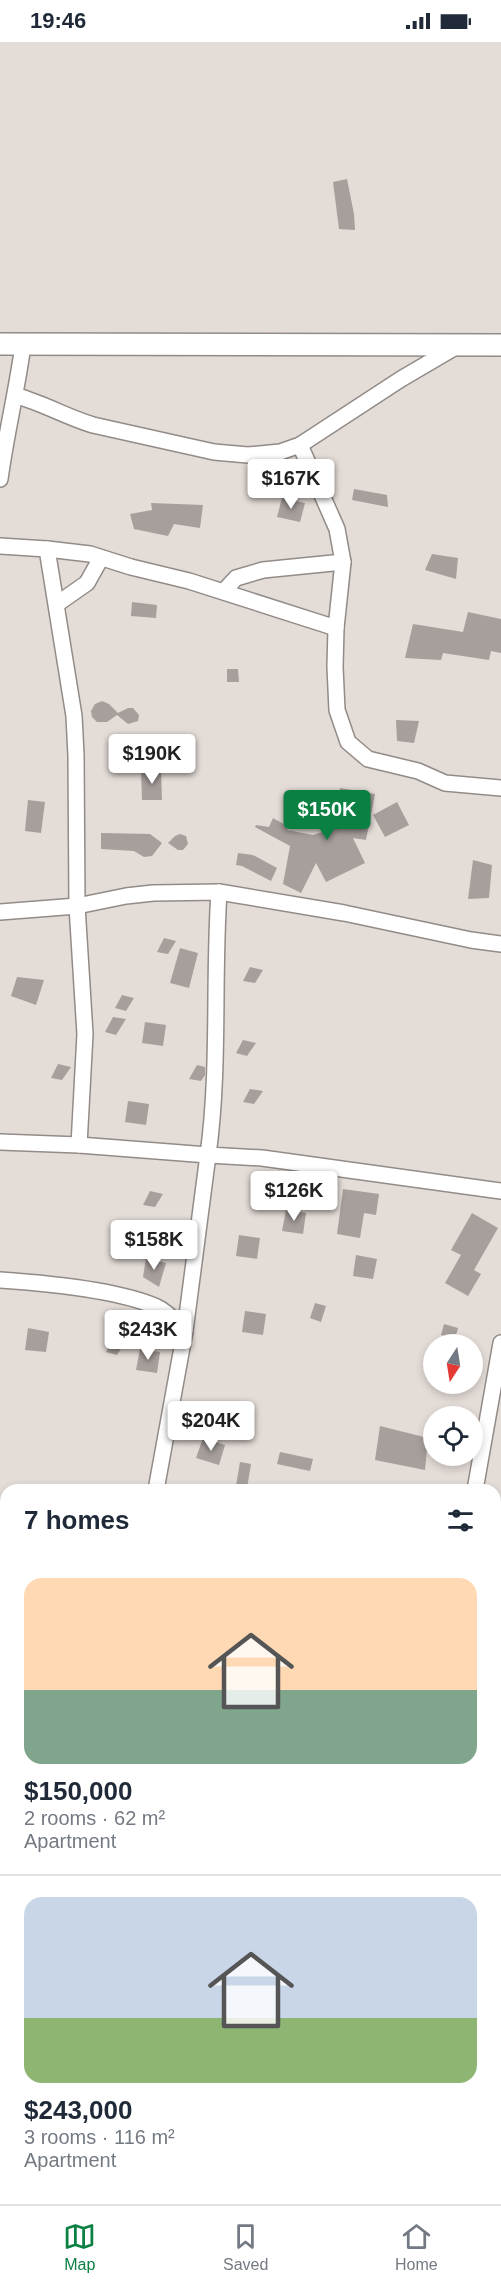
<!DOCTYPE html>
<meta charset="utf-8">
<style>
body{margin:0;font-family:Arial,sans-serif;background:#f6f6f7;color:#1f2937;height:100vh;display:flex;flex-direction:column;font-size:22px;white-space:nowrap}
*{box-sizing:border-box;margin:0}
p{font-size:20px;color:#747a83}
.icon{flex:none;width:33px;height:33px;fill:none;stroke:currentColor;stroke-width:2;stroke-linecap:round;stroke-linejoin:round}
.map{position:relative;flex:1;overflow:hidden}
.sheet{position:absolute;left:0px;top:1442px;width:501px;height:722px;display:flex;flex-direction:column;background:#fff;border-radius:18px 18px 0 0;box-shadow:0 3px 9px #0003}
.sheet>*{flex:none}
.needle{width:39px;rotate:192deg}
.tools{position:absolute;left:423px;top:1292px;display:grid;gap:12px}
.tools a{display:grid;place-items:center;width:60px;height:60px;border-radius:50%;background:#fff;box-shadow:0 3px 9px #0003;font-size:30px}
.price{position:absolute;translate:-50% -51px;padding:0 14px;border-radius:6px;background:#fff;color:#222;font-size:20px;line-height:39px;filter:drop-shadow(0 2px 3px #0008)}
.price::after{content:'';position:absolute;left:50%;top:36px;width:18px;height:14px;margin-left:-9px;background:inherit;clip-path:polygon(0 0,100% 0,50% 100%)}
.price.active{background:#0b8043;color:#fff}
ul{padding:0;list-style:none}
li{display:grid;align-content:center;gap:12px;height:318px;padding:0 24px}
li+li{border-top:2px solid #e0e1e3}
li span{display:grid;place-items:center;height:186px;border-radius:18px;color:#555}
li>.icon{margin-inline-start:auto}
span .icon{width:108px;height:108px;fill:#fffc;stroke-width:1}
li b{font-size:26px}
h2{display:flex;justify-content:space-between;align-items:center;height:72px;padding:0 24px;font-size:26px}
.status{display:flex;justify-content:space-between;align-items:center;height:42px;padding:0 30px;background:#fff;direction:ltr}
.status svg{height:16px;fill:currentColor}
.tabs{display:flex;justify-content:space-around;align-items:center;height:84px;border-top:2px solid #e0e1e3;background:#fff;font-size:16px;color:#747a83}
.tabs a{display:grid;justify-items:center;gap:3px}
.tabs .active{color:#0b8043}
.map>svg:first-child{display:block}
.building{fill:#a79f9c}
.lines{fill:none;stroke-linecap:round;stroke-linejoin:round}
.street-casing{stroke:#928b87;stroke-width:18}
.secondary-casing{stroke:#928b87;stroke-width:24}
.path{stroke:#a09a96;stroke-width:3;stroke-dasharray:4.5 4.5;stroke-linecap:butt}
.street{stroke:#fff;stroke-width:15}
.secondary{stroke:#fff;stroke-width:21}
</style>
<div class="status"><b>19:46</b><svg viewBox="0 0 49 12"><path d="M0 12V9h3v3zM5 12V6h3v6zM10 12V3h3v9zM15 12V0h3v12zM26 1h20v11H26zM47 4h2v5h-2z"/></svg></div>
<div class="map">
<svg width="501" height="2162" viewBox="0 0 501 2162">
<rect width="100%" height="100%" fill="#e4dcd7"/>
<g class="building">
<path d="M347 137 354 172 355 188 339 187 333 140Z"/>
<path d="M354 447 387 453 388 465 352 458Z"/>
<path d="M282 456 305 461 300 480 277 475Z"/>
<path d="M151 461 203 463 200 486 174 482 168 494 134 487 130 472 152 468Z"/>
<path d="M432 512 458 516 456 537 425 528Z"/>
<path d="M132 560 157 563 156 576 131 574Z"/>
<path d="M468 570 501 577V611L491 609 489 618 443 611 441 618 405 616 413 582 463 590Z"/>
<path d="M227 627H238L239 640H227Z"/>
<path d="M102 659 109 662 118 671 128 666H133L139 673 138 679 128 682 117 673 107 680H97L92 675 91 669 95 662Z"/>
<path d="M396 678 419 679 414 701 397 699Z"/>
<path d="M161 727 162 758H142L141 728Z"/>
<path d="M340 746 375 752 366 798 353 796 365 821 326 840 316 821 301 851 283 842 290 804 255 785 256 783 269 785 273 776 289 785 287 788 313 793 332 787Z"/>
<path d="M28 758 45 760 41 791 25 789Z"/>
<path d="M397 760 409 783 385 795 373 773Z"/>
<path d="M101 791 150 792 162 801 152 814 144 815 134 809 101 807Z"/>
<path d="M180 792 186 794 188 802 183 808H178L168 801 175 794Z"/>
<path d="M238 811 253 813 277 826 271 839 242 824 236 823Z"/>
<path d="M473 818 492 823 489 856 468 857Z"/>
<path d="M164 896 176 899 168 912 157 910Z"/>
<path d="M180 906 198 911 189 946 170 941Z"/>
<path d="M250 925 263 928 255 941 243 939Z"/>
<path d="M17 935 44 938 36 963 11 954Z"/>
<path d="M122 953 134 956 126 969 115 966Z"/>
<path d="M113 975 126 977 116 993 105 990Z"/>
<path d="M145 980 166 983 163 1004 142 1001Z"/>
<path d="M243 998 256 1001 247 1014 236 1011Z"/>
<path d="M58 1022 71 1025 62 1038 51 1036Z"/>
<path d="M197 1023 205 1025V1033L201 1039 189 1037Z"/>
<path d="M250 1047 263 1049 254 1062 243 1060Z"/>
<path d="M128 1059 149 1062 146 1083 125 1080Z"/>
<path d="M256 1134 276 1137 273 1158 252 1155Z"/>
<path d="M343 1147 379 1152 376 1173 364 1171 360 1196 337 1192Z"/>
<path d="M150 1149 163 1152 155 1165 143 1163Z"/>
<path d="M286 1168 306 1171 303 1192 282 1189Z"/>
<path d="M472 1171 498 1186 474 1228 481 1232 468 1254 445 1241 461 1213 451 1208Z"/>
<path d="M239 1193 260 1196 257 1217 236 1214Z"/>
<path d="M356 1213 377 1217 373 1237 353 1234Z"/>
<path d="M146 1216 166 1221 159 1245 143 1235Z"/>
<path d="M315 1261 326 1264 321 1280 310 1276Z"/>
<path d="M245 1269 266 1272 263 1293 242 1290Z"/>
<path d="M444 1282 458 1286 455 1297 441 1293Z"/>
<path d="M28 1286 49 1290 46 1310 25 1308Z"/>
<path d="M113 1297 126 1299 117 1313 106 1310Z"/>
<path d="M140 1307 160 1310 157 1331 136 1328Z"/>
<path d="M380 1384 428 1396 425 1428 375 1418Z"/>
<path d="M203 1396 225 1403 219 1423 196 1416Z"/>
<path d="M280 1410 313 1417 310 1429 277 1422Z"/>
<path d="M240 1420 251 1422 247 1446 236 1444Z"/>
</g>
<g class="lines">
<defs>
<g id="street">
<path d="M17 354C43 361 66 375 93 383L214 410 248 413 280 410 300 403 401 337 459 303"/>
<path d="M300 403 337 487 343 520 336 586 335 625 337 668 348 700 368 717 418 729 445 741 501 746"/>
<path d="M0 437C6 392 17 348 23 303"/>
<path d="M0 504 47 507 74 674 76 713 77 864 85 992 79 1103"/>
<path d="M47 507 90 512 131 525 189 539 336 586"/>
<path d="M224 549 236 536 263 528 343 520"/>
<path d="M57 562 87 541 101 516"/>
<path d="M219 850C213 938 220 1026 208 1113L262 1116 501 1149"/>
<path d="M0 870 77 864 126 854 153 851 219 850 344 871 471 898 501 902"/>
<path d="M0 1100 79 1103 208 1113 185 1289 156 1448"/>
<path d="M0 1238C44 1241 116 1247 157 1265 168 1270 177 1281 185 1289"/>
<path d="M475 1448 501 1301"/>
<path d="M495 1513 501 1518"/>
<path d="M0 1744 6 1745"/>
<path d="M495 1875 501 1877"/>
<path d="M0 1936 6 1938"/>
<path d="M495 2072 501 2049"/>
<path d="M495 2090 501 2092"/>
<path d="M48 2162 49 2157"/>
<path d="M203 2162 204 2157"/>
<path d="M362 2162 363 2157"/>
<path d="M470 2162 471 2157"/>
</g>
<path id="secondary" d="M0 302 501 303"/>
</defs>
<use href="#street" class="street-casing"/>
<use href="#secondary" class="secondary-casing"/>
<path class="path" d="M0 1493 6 1494"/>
<use href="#street" class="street"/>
<use href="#secondary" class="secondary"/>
</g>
</svg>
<div class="tools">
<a><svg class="needle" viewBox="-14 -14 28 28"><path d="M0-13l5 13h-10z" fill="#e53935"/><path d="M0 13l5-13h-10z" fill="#747a83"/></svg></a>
<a><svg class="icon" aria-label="locate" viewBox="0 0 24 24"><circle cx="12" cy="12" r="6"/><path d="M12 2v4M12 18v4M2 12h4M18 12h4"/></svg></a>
</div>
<b class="price" style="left:291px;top:468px">$167K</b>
<b class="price" style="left:152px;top:743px">$190K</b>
<b class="price active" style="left:327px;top:799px">$150K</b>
<b class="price" style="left:294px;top:1180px">$126K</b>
<b class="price" style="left:154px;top:1229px">$158K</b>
<b class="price" style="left:148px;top:1319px">$243K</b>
<b class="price" style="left:211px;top:1410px">$204K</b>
<section class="sheet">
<h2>7 homes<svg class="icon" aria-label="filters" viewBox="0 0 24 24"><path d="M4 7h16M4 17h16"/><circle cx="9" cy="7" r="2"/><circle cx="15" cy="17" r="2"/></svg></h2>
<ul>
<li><span style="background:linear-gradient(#ffd9b3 60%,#7fa58c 0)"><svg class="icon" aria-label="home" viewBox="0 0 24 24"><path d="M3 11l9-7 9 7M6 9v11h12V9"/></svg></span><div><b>$150,000</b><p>2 rooms · 62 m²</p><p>Apartment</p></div></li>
<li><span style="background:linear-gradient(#c9d6e8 65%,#8fb573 0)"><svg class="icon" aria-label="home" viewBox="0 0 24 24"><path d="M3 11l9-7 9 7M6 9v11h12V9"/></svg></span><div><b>$243,000</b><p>3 rooms · 116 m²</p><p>Apartment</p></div></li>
</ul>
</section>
</div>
<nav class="tabs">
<a class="active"><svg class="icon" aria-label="map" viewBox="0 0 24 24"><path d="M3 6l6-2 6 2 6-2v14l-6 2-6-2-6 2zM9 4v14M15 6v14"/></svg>Map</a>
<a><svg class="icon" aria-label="saved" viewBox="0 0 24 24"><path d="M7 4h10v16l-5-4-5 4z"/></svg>Saved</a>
<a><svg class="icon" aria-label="home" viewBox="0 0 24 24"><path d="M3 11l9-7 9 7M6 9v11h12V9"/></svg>Home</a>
</nav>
